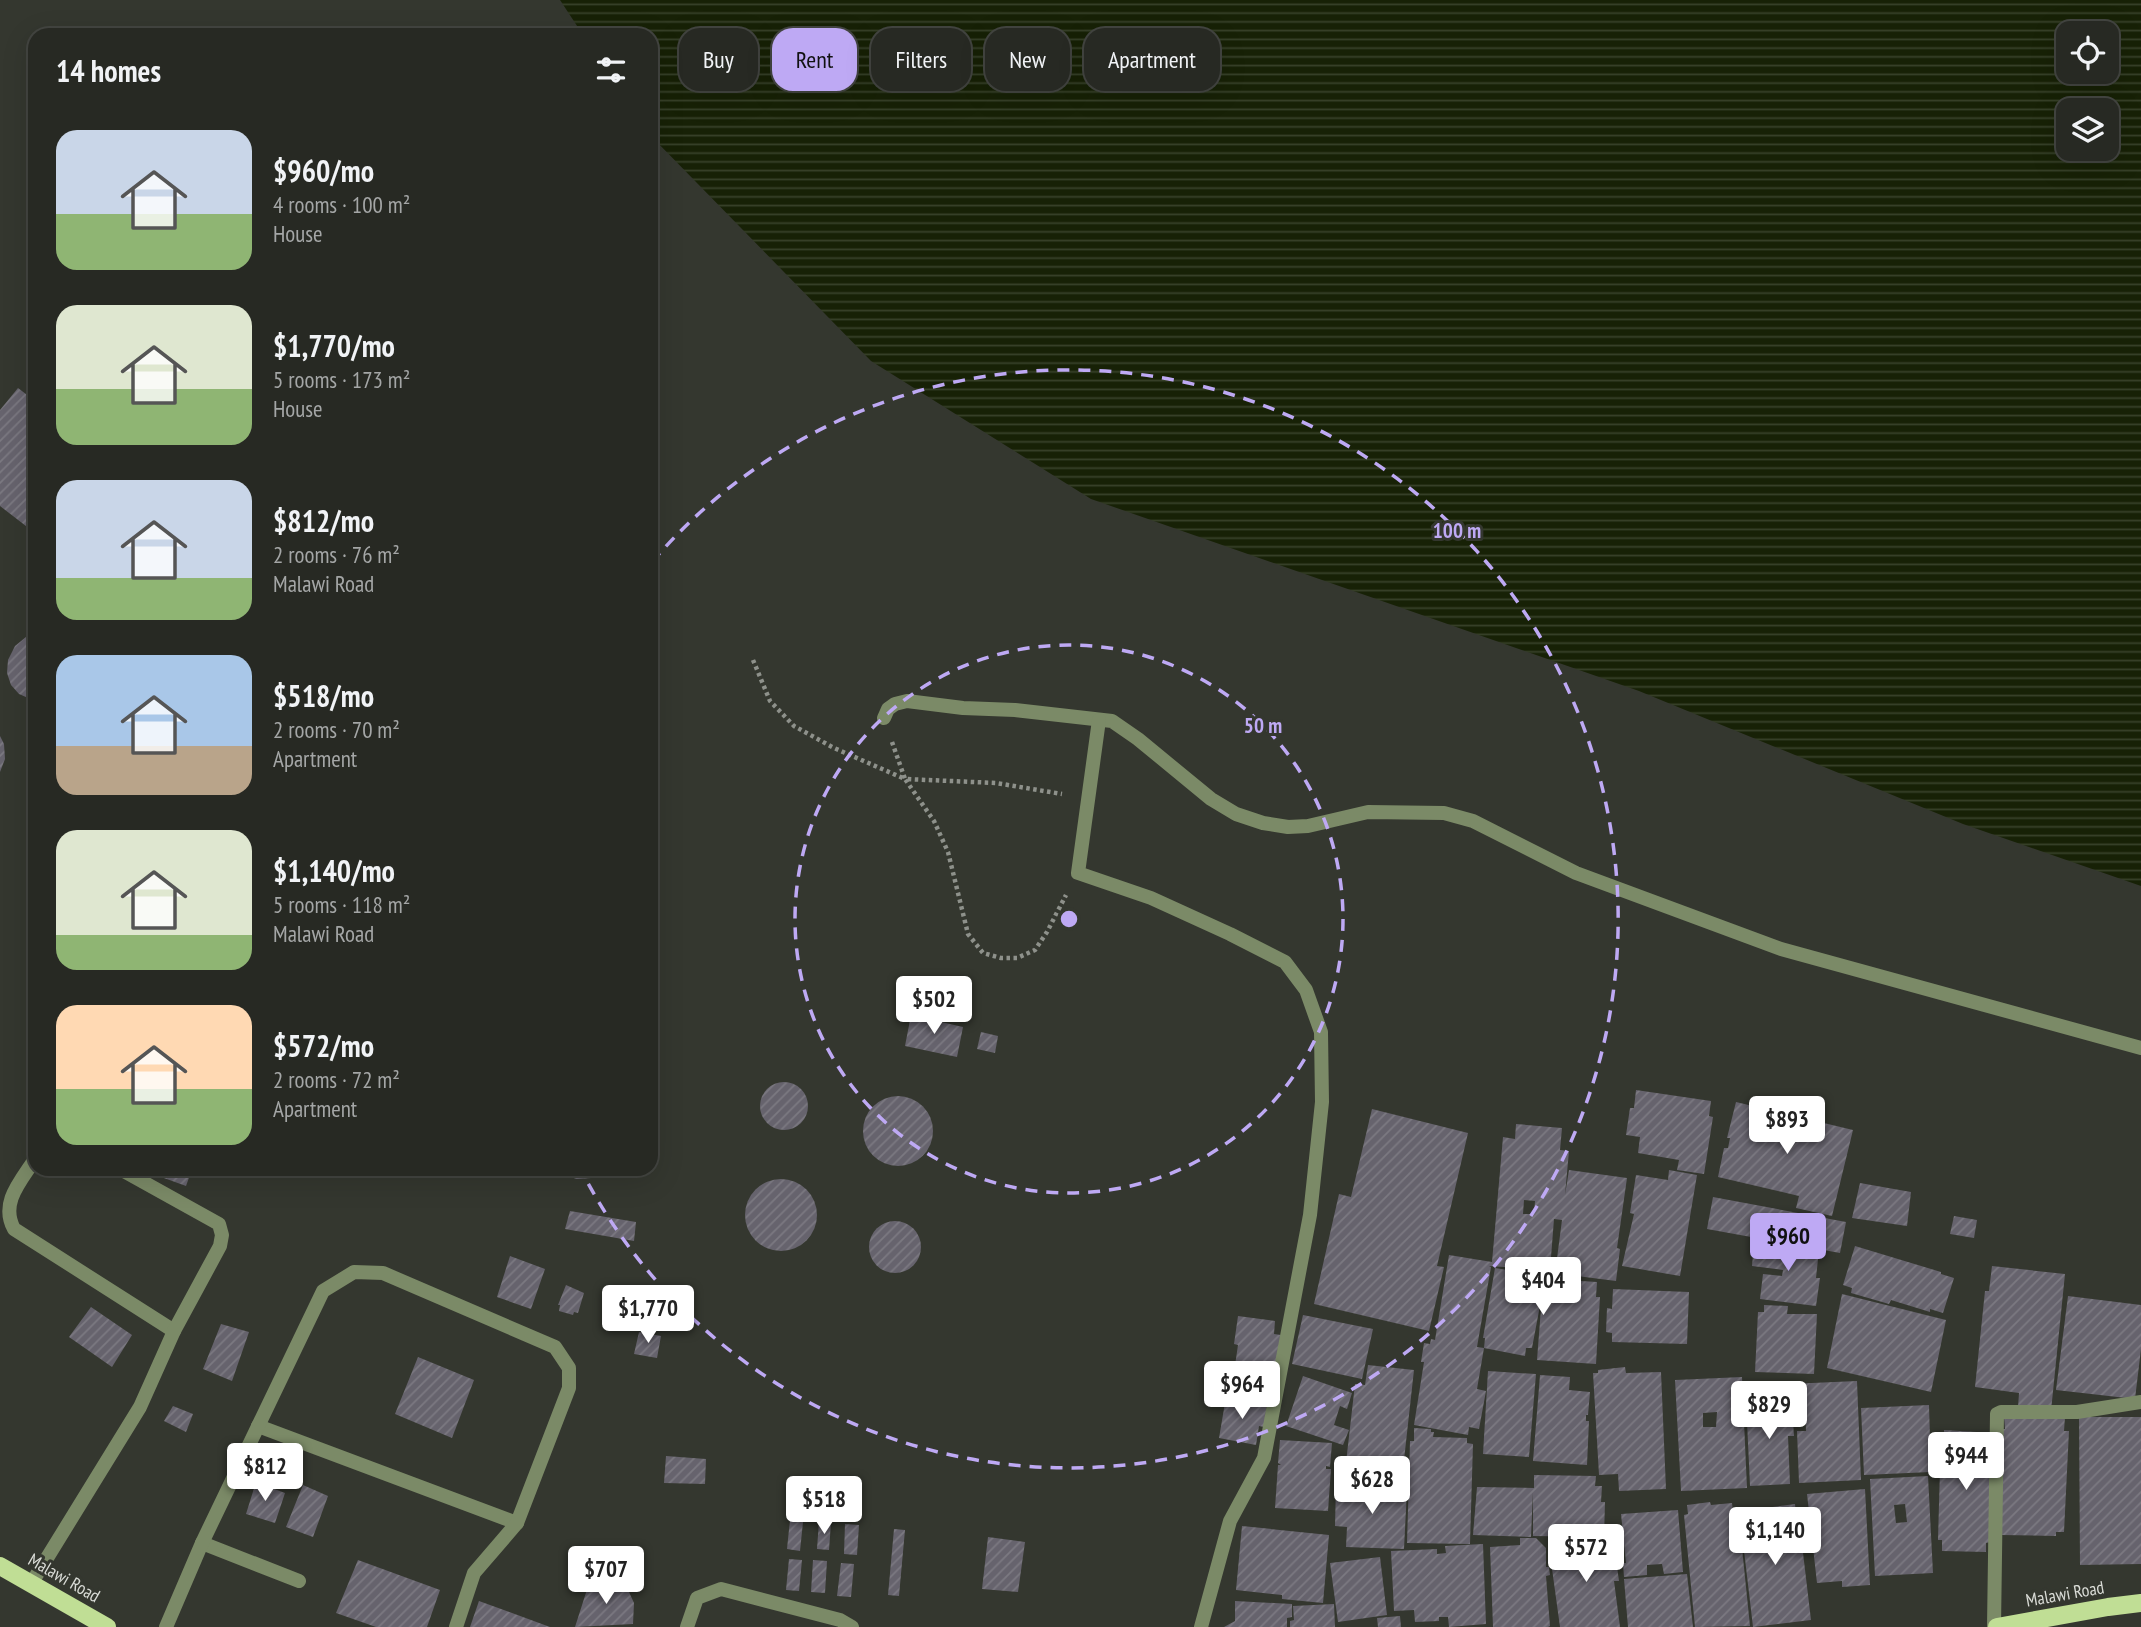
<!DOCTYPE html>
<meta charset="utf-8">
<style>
body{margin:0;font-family:"PT Sans Narrow",sans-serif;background:#333530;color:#f1f3f6;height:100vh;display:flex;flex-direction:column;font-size:26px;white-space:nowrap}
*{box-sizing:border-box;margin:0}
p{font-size:23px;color:#a4a6a6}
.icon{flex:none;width:38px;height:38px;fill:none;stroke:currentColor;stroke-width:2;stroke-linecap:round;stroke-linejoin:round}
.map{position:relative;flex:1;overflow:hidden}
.details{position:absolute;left:28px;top:28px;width:630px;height:1148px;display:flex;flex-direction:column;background:#272923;border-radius:21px;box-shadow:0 7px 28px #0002,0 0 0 2px #434541}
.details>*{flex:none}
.banner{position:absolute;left:679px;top:28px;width:665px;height:63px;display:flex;gap:14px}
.buttons{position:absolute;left:2056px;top:21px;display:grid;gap:14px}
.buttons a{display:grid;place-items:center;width:63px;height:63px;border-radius:14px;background:#272923;box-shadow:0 7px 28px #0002,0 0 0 2px #434541;font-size:35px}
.price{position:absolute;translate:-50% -60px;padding:0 16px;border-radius:7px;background:#fff;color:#222;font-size:23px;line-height:46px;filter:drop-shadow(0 2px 4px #0008)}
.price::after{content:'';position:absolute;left:50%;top:42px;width:21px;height:16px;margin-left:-10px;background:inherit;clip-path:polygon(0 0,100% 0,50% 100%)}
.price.active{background:#bea9f4;color:#111}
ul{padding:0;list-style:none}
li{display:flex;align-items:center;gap:21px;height:175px;padding:0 28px}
li span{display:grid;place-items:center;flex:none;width:196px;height:140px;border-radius:21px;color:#555}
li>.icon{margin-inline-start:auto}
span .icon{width:84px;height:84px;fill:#fffc;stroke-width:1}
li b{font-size:30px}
h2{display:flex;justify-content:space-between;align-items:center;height:84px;padding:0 28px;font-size:30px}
.pill{padding:0 24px;border-radius:21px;background:#272923;box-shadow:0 7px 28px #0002,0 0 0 2px #434541;font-size:24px;line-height:63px}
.pill.active{background:#bea9f4;color:#111}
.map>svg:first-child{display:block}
.water{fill:url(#water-rules);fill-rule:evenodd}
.building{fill:url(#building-hatch);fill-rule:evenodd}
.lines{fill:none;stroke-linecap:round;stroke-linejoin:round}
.path{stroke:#8e918b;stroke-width:4.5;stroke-dasharray:3.5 3.5;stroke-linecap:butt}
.service{stroke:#7b8a67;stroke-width:14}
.minor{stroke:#7b8a67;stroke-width:14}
.primary{stroke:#c0de95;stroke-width:18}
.ring{fill:none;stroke:#bea9f4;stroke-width:3.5;stroke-dasharray:12 9}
.labels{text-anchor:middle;stroke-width:6;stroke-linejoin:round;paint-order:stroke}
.street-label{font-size:18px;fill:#d9dbd6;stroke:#34372f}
.centre{fill:#bea9f4;stroke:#34372f;stroke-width:3.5}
.ring-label{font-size:21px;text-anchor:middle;font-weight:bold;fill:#bea9f4;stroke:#34372f;stroke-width:6;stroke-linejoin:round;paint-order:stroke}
</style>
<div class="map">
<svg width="2141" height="1627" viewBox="0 0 2141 1627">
<defs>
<pattern id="water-rules" width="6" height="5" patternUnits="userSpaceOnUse" patternTransform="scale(1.75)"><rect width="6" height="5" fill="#172106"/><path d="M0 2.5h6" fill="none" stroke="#38412a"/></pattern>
<pattern id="building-hatch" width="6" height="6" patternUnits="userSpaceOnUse" patternTransform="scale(1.75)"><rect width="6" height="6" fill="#66636d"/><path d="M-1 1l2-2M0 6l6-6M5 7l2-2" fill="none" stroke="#7b7981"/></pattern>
</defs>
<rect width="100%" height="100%" fill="#34372f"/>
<path class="water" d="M560 0H2141V886L1963 824 1639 691 1091 499 871 361 651 136V35H583ZM2068 33H2107V72H2068ZM2068 110H2107V149H2068Z"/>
<g class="building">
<path d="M18 388 35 401V533L0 506V410Z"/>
<path d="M35 634V701L19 694 11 685 7 673 8 660 15 646 26 637Z"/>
<path d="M0 736 4 744 5 759 0 772Z"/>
<path d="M911 1015 963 1027 957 1057 905 1046Z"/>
<path d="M981 1032 998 1036 995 1053 977 1049Z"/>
<circle cx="784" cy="1106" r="24"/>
<path d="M1636 1090 1711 1101 1709 1116 1713 1117 1704 1174 1677 1170 1679 1160 1638 1153 1640 1137 1626 1135 1630 1108H1634Z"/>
<circle cx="898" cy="1131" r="35"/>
<path d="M1736 1102 1853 1130 1832 1216 1796 1208 1799 1196 1718 1177 1724 1148H1728L1730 1138H1727Z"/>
<path d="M1372 1109 1468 1133 1437 1266 1444 1267 1429 1331 1314 1304 1339 1194 1351 1197Z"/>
<path d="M1516 1124 1562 1128 1560 1150 1569 1151 1565 1195 1569 1170 1627 1178 1617 1248 1620 1249 1616 1281 1577 1276 1578 1269 1556 1266 1562 1220 1554 1219 1550 1270 1489 1266 1491 1267 1477 1347 1484 1348 1477 1389 1486 1391 1479 1429 1469 1427 1468 1435 1414 1425 1424 1362H1421L1424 1343 1430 1344 1431 1339 1435 1340 1449 1255 1492 1262 1503 1137 1515 1139ZM1524 1200 1535 1201 1534 1214H1523Z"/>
<path d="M139 1169H192L186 1186Z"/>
<path d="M556 1169H609L591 1178 577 1179 564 1175Z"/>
<path d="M1669 1170 1697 1175 1680 1276 1622 1266 1634 1214 1630 1213 1636 1175 1668 1180Z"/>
<circle cx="781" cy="1215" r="36"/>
<path d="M1860 1183 1911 1192 1907 1226 1852 1218Z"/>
<path d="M1713 1197 1846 1222 1840 1253 1707 1229Z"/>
<path d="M570 1211 636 1222 634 1241 565 1229Z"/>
<path d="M1954 1216 1977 1220 1974 1238 1950 1234Z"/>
<circle cx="895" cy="1247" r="26"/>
<path d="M1754 1242 1819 1250 1816 1278H1820L1816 1306 1760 1299 1763 1274 1782 1276 1783 1270 1752 1266Z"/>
<path d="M1855 1246 1941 1272V1274L1954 1278 1943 1313 1930 1309V1312L1891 1300 1889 1304 1851 1293 1852 1288 1843 1285Z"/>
<path d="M510 1256 545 1269 531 1309 497 1297Z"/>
<path d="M1992 1266 2065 1274 2051 1411 2018 1407 2019 1393 1975 1387 1985 1291H1989Z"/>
<path d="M1495 1268 1544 1276 1542 1292 1549 1293 1550 1279 1597 1282 1596 1297H1600L1596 1364 1537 1360 1542 1295 1532 1348H1526L1525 1356 1484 1348 1485 1338H1483Z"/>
<path d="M566 1285 584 1293 578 1313 574 1312 573 1315 559 1311 560 1305H558Z"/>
<path d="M1613 1289 1689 1292 1687 1344 1612 1342V1333L1606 1332 1607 1308 1612 1309Z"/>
<path d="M1842 1294 1946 1320 1931 1392 1827 1368Z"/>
<path d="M2068 1296 2141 1305V1349L2135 1399 2056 1390Z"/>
<path d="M1764 1305 1788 1306 1787 1314H1817L1814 1374 1755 1372 1758 1312H1764Z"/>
<path d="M91 1307 132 1335 112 1367 69 1337Z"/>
<path d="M1303 1315 1373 1329 1362 1379 1292 1364Z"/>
<path d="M1238 1316 1275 1321 1274 1334 1281 1335 1273 1395 1228 1388 1229 1379H1233L1238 1345 1234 1344Z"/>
<path d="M221 1324 249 1332 232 1381 203 1369Z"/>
<path d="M639 1332 661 1336 657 1358 634 1354Z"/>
<path d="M418 1357 474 1380 452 1438 395 1414Z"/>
<path d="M1368 1365 1414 1370 1401 1487 1344 1480 1355 1384 1365 1385Z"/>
<path d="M1625 1367 1626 1373 1661 1372 1666 1489 1619 1491 1618 1474 1599 1475 1593 1373H1598V1370Z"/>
<path d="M1488 1371 1536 1374 1529 1457 1483 1454Z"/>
<path d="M1540 1375 1570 1377 1569 1390 1590 1392 1588 1415H1586V1421H1589L1587 1465 1533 1461Z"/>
<path d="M1303 1376 1352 1393 1347 1409 1340 1406 1334 1425 1349 1430 1343 1445 1286 1426Z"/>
<path d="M1742 1377 1747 1488 1681 1491 1675 1380ZM1717 1412 1716 1427H1703V1413Z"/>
<path d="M1857 1381 1861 1480 1799 1483 1797 1431H1806L1805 1405 1790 1406 1789 1384Z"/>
<path d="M1226 1397 1267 1404 1264 1427 1259 1426 1256 1445 1219 1438Z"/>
<path d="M1787 1398V1407H1792L1794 1436H1788L1790 1484 1750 1486 1746 1400Z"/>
<path d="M1929 1405 1931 1472 1864 1475 1861 1408Z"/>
<path d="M173 1406 193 1414 186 1432 164 1421Z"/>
<path d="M2004 1415 2065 1417 2064 1431H2069L2064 1532H2056V1536L2001 1535 2000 1429H2005Z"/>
<path d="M2079 1417H2141V1564L2080 1565Z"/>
<path d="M1414 1428 1431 1429V1432H1434L1433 1437 1467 1438V1443L1473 1444 1470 1544 1407 1543 1410 1441H1414Z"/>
<path d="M1944 1430 1993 1433 1989 1470H1992L1991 1542 1986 1543V1552L1942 1551V1540H1938L1940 1468H1945Z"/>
<path d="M1280 1440 1332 1443 1330 1467 1326 1466V1469H1331L1328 1511 1275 1508 1278 1465H1281L1278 1463Z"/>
<path d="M666 1456 706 1459 705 1484 664 1483Z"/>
<path d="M1534 1475 1596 1476 1595 1486H1602L1601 1502H1605L1604 1537 1533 1536V1492L1531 1537 1473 1535 1477 1487 1534 1488Z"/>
<path d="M1928 1476 1933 1573 1875 1576 1870 1479ZM1905 1504 1907 1522 1896 1523 1894 1505Z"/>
<path d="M256 1482 285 1493 275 1523 246 1514Z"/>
<path d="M1336 1484 1385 1486V1489L1407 1490 1404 1549 1346 1547 1347 1527 1335 1526Z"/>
<path d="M303 1485 328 1496 313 1537 286 1527Z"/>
<path d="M1865 1489 1870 1585 1842 1587V1581L1817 1583 1807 1494Z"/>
<path d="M1710 1502 1711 1505 1732 1503 1733 1511H1738L1740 1539H1737L1739 1548H1742L1750 1626 1695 1627 1684 1515 1688 1514 1687 1505Z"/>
<path d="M1795 1504 1798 1536H1801L1811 1620 1753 1627 1743 1542 1746 1541 1742 1511ZM1778 1531 1779 1538 1757 1540 1756 1532Z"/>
<path d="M1678 1510 1683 1572 1664 1574 1662 1564 1647 1565V1575L1624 1577 1623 1563H1626L1621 1514Z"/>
<path d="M790 1520 803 1522 800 1551 787 1549Z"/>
<path d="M819 1521 831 1523 829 1550 817 1549Z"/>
<path d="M845 1524 859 1525 857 1555 844 1554Z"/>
<path d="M1242 1526 1329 1535 1323 1603 1282 1599V1595L1236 1590Z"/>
<path d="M894 1529 905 1530 899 1596 888 1595Z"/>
<path d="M988 1537 1025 1542 1018 1592 982 1589Z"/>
<path d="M1520 1538H1536L1546 1548V1567H1549L1550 1575 1546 1576 1550 1626 1548 1627H1493L1490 1547 1520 1545Z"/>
<path d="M1613 1538 1619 1581H1614L1620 1627H1560L1549 1547Z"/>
<path d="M1483 1544 1486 1624 1449 1627 1448 1617H1439V1621L1415 1622 1414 1610 1394 1611 1391 1551 1437 1549V1554L1446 1553 1445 1546Z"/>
<path d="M1380 1557 1387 1615 1338 1622 1330 1563Z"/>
<path d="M789 1559 802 1560 799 1591 786 1590Z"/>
<path d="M358 1560 440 1590 427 1627H376L336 1613Z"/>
<path d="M813 1560 827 1561 825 1593 811 1592Z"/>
<path d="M841 1563 854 1564 851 1597 837 1596Z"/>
<path d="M1687 1574 1693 1627H1628L1624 1579Z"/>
<path d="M591 1577 621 1587 620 1591 629 1592 634 1603 633 1624 575 1627Z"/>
<path d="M479 1601 550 1627H470Z"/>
<path d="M1235 1601 1292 1604V1617L1287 1618V1627H1224L1235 1621Z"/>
<path d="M1334 1604 1335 1627H1290V1621L1294 1620 1293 1606Z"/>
<path d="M1400 1616 1401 1627H1378L1377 1618Z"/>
</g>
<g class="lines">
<g class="path">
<path d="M753 660 770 701 794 726 834 748 905 779 934 821 948 852 968 934 983 953 1001 958H1017L1035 950 1047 932 1066 895"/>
<path d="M892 742 905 779 996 783 1062 794"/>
</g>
<g class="service">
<path d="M884 718 888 709 895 704 907 701 963 708 1015 710 1112 721 1138 739 1211 799 1236 814 1263 823 1288 827 1308 826 1368 812 1444 813 1473 821 1576 873 1781 949 2141 1048"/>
<path d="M1099 720 1078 873 1151 898 1230 934 1285 962 1306 990 1321 1032 1322 1102 1310 1215 1264 1458 1230 1521 1201 1627"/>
<path d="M35 1159C20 1182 0 1203 14 1229L174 1331"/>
<path d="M258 1426 517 1523"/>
<path d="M202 1543 299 1581"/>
<path d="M31 1584 140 1407 174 1331 220 1246 222 1235 219 1224 120 1169"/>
<path d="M166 1627 202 1543 323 1291 354 1272 383 1273 555 1347 569 1368V1388L517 1523 474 1573 456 1627"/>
<path d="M687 1627 697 1598 721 1589 840 1620 852 1627"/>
</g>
<path class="minor" d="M1994 1627 1997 1414 2001 1412H2077L2141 1402"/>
<g class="primary">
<path d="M0 1566 107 1627"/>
<path d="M1997 1627 2108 1607 2141 1603"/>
</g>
</g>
<g class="ring">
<circle cx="1069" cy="919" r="274"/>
<path d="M652 562A549 549 0 1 1 582 1172"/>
</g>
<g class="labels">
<g class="street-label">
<text transform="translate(64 1578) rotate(30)" y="6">Malawi Road</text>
<text transform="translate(2065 1594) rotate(-10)" y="6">Malawi Road</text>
</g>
</g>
<circle cx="1069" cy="919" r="10" class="centre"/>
<g class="ring-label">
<text x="1457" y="538">100 m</text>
<text x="1263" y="733">50 m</text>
</g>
</svg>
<div class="buttons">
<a><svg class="icon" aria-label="locate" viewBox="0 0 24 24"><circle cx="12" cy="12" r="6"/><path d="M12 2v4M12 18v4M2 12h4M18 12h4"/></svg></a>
<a><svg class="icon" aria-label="layers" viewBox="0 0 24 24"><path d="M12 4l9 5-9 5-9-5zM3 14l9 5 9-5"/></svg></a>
</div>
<b class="price" style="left:934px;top:1036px">$502</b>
<b class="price" style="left:1787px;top:1156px">$893</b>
<b class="price active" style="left:1788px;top:1273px">$960</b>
<b class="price" style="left:1543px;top:1317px">$404</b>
<b class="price" style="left:648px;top:1345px">$1,770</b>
<b class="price" style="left:1242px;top:1421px">$964</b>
<b class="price" style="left:1769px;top:1441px">$829</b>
<b class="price" style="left:1966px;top:1492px">$944</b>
<b class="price" style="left:265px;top:1503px">$812</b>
<b class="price" style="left:1372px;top:1516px">$628</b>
<b class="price" style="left:824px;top:1536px">$518</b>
<b class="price" style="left:1775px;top:1567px">$1,140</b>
<b class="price" style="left:1586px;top:1584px">$572</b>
<b class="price" style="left:606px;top:1606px">$707</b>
<div class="banner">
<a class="pill">Buy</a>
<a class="pill active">Rent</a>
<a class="pill">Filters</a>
<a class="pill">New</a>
<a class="pill">Apartment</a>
</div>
<section class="details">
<h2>14 homes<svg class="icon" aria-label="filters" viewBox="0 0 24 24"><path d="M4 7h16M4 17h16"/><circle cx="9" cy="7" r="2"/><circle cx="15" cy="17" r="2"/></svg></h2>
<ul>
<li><span style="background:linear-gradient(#c9d6e8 60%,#8fb573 0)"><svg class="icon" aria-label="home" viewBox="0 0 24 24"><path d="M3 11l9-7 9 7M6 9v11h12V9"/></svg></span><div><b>$960/mo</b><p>4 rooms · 100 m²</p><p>House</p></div></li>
<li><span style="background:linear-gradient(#dfe7d0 60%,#8fb573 0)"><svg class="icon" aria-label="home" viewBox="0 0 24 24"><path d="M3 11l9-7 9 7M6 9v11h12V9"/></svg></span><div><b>$1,770/mo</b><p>5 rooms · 173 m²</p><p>House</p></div></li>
<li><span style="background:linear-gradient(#c9d6e8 70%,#8fb573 0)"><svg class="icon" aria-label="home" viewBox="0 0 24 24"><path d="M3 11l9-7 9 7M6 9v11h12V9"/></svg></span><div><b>$812/mo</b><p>2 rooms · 76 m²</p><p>Malawi Road</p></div></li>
<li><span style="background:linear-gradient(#a9c7e8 65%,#b9a48a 0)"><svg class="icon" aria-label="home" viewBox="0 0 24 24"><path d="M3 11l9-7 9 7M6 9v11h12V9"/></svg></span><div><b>$518/mo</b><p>2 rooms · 70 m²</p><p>Apartment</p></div></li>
<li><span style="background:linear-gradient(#dfe7d0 75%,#8fb573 0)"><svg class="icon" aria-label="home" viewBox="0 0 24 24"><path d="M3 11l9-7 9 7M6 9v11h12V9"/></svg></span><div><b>$1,140/mo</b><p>5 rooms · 118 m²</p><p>Malawi Road</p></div></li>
<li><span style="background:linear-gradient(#ffd9b3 60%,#8fb573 0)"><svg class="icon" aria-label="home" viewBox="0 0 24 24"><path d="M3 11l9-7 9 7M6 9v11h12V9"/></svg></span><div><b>$572/mo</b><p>2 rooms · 72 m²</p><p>Apartment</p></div></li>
</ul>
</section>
</div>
